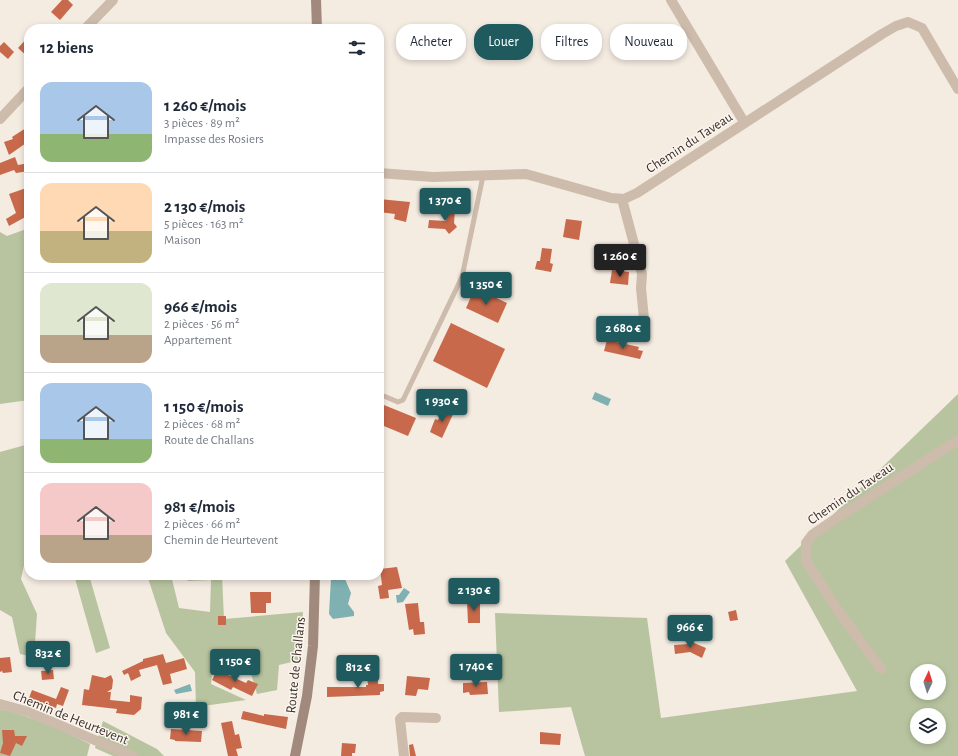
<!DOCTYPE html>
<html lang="fr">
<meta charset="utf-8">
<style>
body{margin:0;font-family:"Alegreya Sans",sans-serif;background:#f2f2f3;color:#1f2937;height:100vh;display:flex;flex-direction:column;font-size:15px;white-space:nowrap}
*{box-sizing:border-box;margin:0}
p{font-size:13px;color:#747a83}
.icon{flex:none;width:22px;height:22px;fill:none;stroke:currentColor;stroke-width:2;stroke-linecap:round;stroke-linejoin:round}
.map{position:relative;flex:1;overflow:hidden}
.sheet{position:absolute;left:24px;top:24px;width:360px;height:556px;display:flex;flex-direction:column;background:#fff;border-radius:16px;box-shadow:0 2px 6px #0003}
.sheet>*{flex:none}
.top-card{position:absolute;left:396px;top:24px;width:380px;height:36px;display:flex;gap:8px}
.needle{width:26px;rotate:4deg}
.buttons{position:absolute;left:910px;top:664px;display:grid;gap:8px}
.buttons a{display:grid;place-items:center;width:36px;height:36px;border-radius:50%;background:#fff;box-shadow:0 2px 6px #0003;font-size:20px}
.price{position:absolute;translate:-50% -34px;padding:0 9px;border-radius:4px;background:#1f5a5e;color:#fff;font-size:13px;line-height:26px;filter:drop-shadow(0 1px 2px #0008)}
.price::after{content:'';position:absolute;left:50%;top:24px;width:12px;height:9px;margin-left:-6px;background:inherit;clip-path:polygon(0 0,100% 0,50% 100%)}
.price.current{background:#222;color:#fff}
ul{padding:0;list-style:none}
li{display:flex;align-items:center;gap:12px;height:100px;padding:0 16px}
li+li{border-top:1px solid #e0e1e3}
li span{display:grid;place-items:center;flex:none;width:112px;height:80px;border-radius:12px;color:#555}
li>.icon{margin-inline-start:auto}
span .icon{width:48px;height:48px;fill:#fffc;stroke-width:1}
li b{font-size:17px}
h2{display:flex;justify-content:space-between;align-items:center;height:48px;padding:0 16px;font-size:17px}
.pill{padding:0 14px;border-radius:16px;background:#fff;box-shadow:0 2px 6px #0003;font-size:14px;line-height:36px}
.pill.current{background:#1f5a5e;color:#fff}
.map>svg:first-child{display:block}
.green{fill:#b8c4a0;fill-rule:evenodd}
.water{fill:#7fb0b2}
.building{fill:#c8694b}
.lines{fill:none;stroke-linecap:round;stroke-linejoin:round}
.lane{stroke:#cdbbac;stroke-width:5}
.street{stroke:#cdbbac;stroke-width:10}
.secondary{stroke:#a18a7d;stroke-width:10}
.labels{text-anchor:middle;stroke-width:3;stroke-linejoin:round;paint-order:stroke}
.street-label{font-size:14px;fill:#3b302b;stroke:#fbf5ee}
</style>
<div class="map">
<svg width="958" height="756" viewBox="0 0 958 756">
<rect width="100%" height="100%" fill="#f4ebe1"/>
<g class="green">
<path d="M29 228V400L0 404V232L7 236Z"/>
<path d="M958 394V756H585L571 707 499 712 495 613 647 618 661 718 857 691 785 561ZM917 671H939V693H917ZM917 715H939V737H917Z"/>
<path d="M29 444V554L26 556 21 579 37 614 34 657 20 654 12 617 0 610V452Z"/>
<path d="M74 575H89L110 648 96 653Z"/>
<path d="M147 575H171L179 608 210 612 211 580 188 581 183 575H222L224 619 303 612 300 660 279 665 277 690 257 694 247 660 213 664 211 684 246 700 196 707 195 672 166 633Z"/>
<path d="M0 709C32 716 61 730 90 744L87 756H0Z"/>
<path d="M103 721 157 749 164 756H113L95 748Z"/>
</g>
<g class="water">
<path d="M595 392 611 399 608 406 592 399Z"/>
<path d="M334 575H340L345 579 351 593 348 604 354 612V616L333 619 329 614 331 578Z"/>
<path d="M404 588 410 592 403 602 397 603 396 595H399Z"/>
<path d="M190 684 192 691 176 694 174 690Z"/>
</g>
<g class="building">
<path d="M62 0H68L73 5 60 20 51 12Z"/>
<path d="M29 36V58L18 48Z"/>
<path d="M4 42 14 52 8 59 0 52V46Z"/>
<path d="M29 126V141L9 155 4 142 13 139 12 137Z"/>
<path d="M15 157 18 165 29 163V171L16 173 14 170 0 175V163Z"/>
<path d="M29 187V199L25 201 29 207V215L9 226 6 219 16 213 9 194Z"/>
<path d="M379 199 410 202 406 222 394 219 395 214 379 212Z"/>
<path d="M447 209H455L454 223 457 227 449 234 445 229 428 228 429 220 446 221Z"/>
<path d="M566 219 582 221 579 240 563 237Z"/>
<path d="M542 248 552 249 550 263 553 264 551 272 535 269 537 261H540Z"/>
<path d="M612 270 629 272 628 285 610 283Z"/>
<path d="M475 288 507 303 498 323 466 308Z"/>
<path d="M451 323 505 349 487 388 433 361Z"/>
<path d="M607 340 639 347 638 350 643 351 640 359 604 351Z"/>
<path d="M379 403 416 418 408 436 379 424Z"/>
<path d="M444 407 454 412 442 438 430 432 435 419 438 420Z"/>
<path d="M397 567 402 588 388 590 389 598 380 599 378 586 382 585 380 569Z"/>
<path d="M250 592H271V603H266V613H251Z"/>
<path d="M467 601 480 602V623H468Z"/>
<path d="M418 603 420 622H424L425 634 414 635 413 629 409 630 405 604Z"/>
<path d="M736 610 738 620 730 621 728 612Z"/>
<rect x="218" y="616" width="8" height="9"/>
<path d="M687 640 706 648 702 658 690 652 675 654 674 645 688 644Z"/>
<path d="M163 654 166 663 184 658 187 669 170 674 172 683 163 685 157 665 139 670 141 676 131 681 128 673 124 675 122 671 143 661V659Z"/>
<path d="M10 657 12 672 3 673 2 671 0 672V658Z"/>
<path d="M53 670 54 679 42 680 41 671Z"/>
<path d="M217 670 246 683 248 680 258 684 252 696 233 687 231 690 212 680Z"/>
<path d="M378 674V684H384V691L380 692V695L327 697V687H366V685H368L367 675Z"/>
<path d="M92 675 105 678 111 675 113 680 112 689 107 692H111L110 700 130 702V695L142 697 141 709 134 715 116 713 117 709 82 705 84 689 89 690Z"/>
<path d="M407 676 430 678 428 690 418 689 416 696 405 695Z"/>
<path d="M487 682 488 694 470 695 469 692 463 693V683Z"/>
<path d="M61 687 69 690 63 706 57 704 56 708 29 698 32 690 56 699Z"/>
<path d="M243 711 264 716V714L288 717 286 729 241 719Z"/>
<path d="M232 721 235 735 239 734 242 748 236 749 238 756H228L221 723Z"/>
<path d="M171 729 202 731 201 742 175 741V740L170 739Z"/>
<path d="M2 730H14L15 736H27L22 746 16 743 10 756 0 753 3 743Z"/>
<path d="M540 732 561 734 560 745 540 744Z"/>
<path d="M342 743 356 744 355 753H352V756H341Z"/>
<path d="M413 744 416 756H410L409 745Z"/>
</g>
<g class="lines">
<path class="lane" d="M379 394 398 402 403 400 462 277 483 176"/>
<g class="street">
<path d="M671 0 744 122"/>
<path d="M85 29 113 0"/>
<path d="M0 119 29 88"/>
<path d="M379 173 433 177 526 174 611 198 624 199 637 193 882 34 896 26 908 22 922 28 958 89"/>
<path d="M622 199 642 274 641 288 645 329"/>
<path d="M881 669 837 609 806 561V543L812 535 834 520 958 440"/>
<path d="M0 704 29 712 132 756"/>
<path d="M404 756 400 719 402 717 436 718"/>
</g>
<g class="secondary">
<path d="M316 0 317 29"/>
<path d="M295 756 307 696 313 646 315 575"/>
</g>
</g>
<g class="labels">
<g class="street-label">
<text transform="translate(689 142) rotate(-33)" y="5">Chemin du Taveau</text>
<text transform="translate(850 493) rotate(-34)" y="5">Chemin du Taveau</text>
<text transform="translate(295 665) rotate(-84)" y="5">Route de Challans</text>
<text transform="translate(71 717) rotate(22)" y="5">Chemin de Heurtevent</text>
</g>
</g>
</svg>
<div class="buttons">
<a><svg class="needle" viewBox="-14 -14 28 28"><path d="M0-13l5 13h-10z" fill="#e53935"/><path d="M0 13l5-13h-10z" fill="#747a83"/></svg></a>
<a><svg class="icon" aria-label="layers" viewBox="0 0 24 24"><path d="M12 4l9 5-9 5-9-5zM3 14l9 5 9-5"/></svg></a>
</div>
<b class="price" style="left:445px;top:222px">1 370 €</b>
<b class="price current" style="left:620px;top:278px">1 260 €</b>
<b class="price" style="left:486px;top:306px">1 350 €</b>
<b class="price" style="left:623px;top:350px">2 680 €</b>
<b class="price" style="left:442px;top:423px">1 930 €</b>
<b class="price" style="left:474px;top:612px">2 130 €</b>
<b class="price" style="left:690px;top:649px">966 €</b>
<b class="price" style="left:48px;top:675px">832 €</b>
<b class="price" style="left:235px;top:683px">1 150 €</b>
<b class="price" style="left:476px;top:688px">1 740 €</b>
<b class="price" style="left:358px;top:689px">812 €</b>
<b class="price" style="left:186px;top:736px">981 €</b>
<div class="top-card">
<a class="pill">Acheter</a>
<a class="pill current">Louer</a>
<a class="pill">Filtres</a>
<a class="pill">Nouveau</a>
</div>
<section class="sheet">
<h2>12 biens<svg class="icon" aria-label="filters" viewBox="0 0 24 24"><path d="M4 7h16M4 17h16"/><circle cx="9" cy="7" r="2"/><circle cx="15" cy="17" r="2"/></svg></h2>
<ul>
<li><span style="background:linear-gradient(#a9c7e8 65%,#8fb573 0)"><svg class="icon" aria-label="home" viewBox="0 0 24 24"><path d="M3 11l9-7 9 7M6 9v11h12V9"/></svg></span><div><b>1 260 €/mois</b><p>3 pièces · 89 m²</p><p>Impasse des Rosiers</p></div></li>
<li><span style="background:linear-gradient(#ffd9b3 60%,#c2b280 0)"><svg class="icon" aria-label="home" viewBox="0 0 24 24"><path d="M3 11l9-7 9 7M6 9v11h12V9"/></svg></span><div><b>2 130 €/mois</b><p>5 pièces · 163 m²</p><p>Maison</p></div></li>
<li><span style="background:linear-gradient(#dfe7d0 65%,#b9a48a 0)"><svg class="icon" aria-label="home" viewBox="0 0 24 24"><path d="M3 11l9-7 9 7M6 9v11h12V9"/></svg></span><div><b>966 €/mois</b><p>2 pièces · 56 m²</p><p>Appartement</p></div></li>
<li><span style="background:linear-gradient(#a9c7e8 70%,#8fb573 0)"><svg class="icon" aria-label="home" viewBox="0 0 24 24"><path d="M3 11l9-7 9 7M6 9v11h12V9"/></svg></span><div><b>1 150 €/mois</b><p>2 pièces · 68 m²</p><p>Route de Challans</p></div></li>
<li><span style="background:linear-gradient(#f6c9c9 65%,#b9a48a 0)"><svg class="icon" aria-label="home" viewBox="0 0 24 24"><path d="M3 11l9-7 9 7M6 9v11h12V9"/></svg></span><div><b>981 €/mois</b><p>2 pièces · 66 m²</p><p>Chemin de Heurtevent</p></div></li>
</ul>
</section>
</div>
